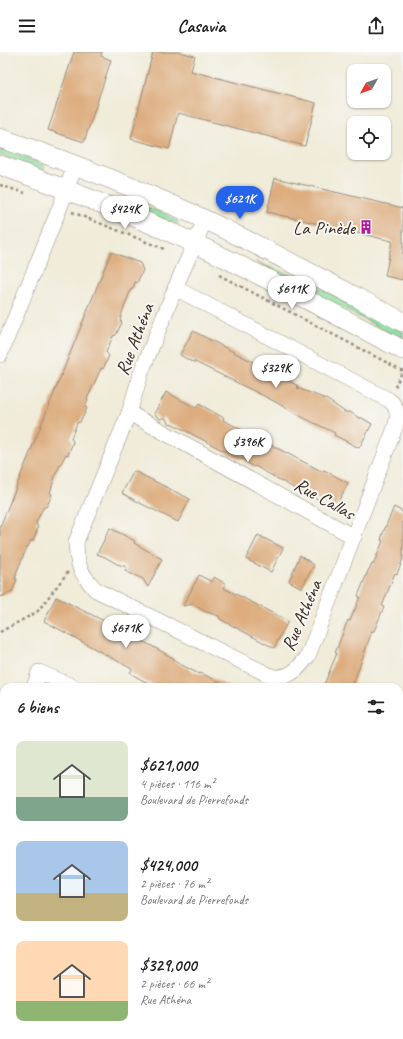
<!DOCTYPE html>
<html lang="fr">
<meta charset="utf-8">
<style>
body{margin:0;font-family:Caveat,sans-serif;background:#f2f2f2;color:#222;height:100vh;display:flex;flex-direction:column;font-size:15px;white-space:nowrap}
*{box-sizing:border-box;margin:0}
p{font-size:13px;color:#767676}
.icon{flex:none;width:22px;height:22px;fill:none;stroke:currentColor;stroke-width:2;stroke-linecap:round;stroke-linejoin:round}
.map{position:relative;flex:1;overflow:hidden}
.details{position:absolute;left:0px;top:631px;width:403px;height:356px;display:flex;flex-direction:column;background:#fff;border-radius:12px 12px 0 0;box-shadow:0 1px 3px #0004}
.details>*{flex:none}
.needle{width:26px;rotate:230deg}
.controls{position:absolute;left:347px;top:12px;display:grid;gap:8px}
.controls a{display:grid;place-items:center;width:44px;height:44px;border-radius:8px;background:#fff;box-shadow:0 1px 3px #0004;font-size:20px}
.price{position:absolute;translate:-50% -34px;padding:0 9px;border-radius:14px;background:#fff;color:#222;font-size:13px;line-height:26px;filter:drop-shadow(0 1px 2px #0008)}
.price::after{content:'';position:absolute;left:50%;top:24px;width:12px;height:9px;margin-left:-6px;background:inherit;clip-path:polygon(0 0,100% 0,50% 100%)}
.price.active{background:#2563eb;color:#fff}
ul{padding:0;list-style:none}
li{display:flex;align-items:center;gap:12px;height:100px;padding:0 16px}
li span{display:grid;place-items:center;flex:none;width:112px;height:80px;border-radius:8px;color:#555}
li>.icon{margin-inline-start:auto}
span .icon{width:48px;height:48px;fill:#fffc;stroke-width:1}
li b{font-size:17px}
h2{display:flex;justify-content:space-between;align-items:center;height:48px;padding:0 16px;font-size:17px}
header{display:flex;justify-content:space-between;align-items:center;height:52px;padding:0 16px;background:#fff;font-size:18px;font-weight:700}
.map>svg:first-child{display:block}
.green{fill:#8de1a2;stroke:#648660}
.building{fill:#ddad7f}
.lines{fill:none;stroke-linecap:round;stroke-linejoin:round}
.minor-casing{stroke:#968b7c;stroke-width:16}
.major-casing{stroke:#968b7c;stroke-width:20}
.path{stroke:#968b7c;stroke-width:2.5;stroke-dasharray:3 3;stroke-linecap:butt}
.minor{stroke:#fff;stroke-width:15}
.major{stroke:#fff;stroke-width:19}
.labels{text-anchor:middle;stroke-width:4;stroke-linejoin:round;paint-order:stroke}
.poi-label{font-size:19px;fill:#3b2a1e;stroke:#f6f6f2;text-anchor:end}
.street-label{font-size:19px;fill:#3b2a1e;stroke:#f6f6f2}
</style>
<header><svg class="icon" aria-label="menu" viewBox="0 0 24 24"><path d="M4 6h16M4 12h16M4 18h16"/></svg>Casavia<svg class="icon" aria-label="share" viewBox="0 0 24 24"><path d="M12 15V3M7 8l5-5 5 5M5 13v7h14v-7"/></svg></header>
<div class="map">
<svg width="403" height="987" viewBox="0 0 403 987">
<rect width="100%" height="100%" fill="#f6f6f2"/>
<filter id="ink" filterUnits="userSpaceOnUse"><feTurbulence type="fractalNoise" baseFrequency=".025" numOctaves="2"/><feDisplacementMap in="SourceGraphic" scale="8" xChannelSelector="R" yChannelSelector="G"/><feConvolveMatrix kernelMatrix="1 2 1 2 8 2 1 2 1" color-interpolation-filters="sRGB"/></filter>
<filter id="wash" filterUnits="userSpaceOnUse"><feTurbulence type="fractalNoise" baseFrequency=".012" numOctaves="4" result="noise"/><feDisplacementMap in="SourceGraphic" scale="16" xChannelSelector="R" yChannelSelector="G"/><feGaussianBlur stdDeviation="0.9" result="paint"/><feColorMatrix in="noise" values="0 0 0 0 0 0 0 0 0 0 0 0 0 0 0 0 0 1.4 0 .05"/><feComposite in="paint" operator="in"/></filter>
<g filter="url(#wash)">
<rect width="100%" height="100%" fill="#f0ecd9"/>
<g class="green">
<path d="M0 97C16 101 31 107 45 114L43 119 0 103Z"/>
<path d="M121 149 162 160 179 170 177 173Z"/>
<path d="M256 210 310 231 403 280V288Z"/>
<path d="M66 983H255L254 987H67Z"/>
</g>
<g id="blocks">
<g class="building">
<path d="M74 0H102L101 4 111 8 84 90 48 78Z"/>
<path d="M153 0H180L195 4 191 19 316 51 305 94 178 61 169 97 131 87Z"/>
<path d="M275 126 403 156V228L385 224 392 189 267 160Z"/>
<path d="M111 200 140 211 143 218 137 231 135 230 133 237H131L122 261 120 269 122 270 116 283 113 284 106 300 109 304 103 317 101 316 98 323 87 347 88 348 85 355 87 356 83 365H82L80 370 77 371 71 386 73 390 68 403 66 402 56 421 50 441 52 442 47 454 43 456 36 471 38 476 33 489 31 488 28 495H27L17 519 15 527H17L12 540 0 545V475Z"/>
<path d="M193 279 280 324 298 334 297 336 326 347 345 360H350L359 366H362L372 372 359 396 334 383 335 381 302 365 270 347 193 309 192 310 180 303Z"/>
<path d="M166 340 196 356 199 352 224 366 223 368 323 420 324 418 348 431 335 456 304 440H301L255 414 253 415 243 407H239L173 372 168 371 165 365 160 367 154 362Z"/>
<path d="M134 419 190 447 178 470 140 451 122 441Z"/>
<path d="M394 455 403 460V507L397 522 395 521 382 554 384 555 374 579H372L352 635H323L337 601H335L343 581 348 568 350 569 360 545 358 544 368 519 372 512 373 513 383 489 381 488 383 481Z"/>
<path d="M110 476 135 489 134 491 162 507 148 535 143 527 125 519 127 515 117 512 105 505 97 502Z"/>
<path d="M258 483 283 496 271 520 246 507Z"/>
<path d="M300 503 314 513 302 536 289 529Z"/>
<path d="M199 523 212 530 214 525 226 532 224 536 288 569 274 596 220 567 219 564 204 559 193 552 183 554Z"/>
<path d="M56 545 104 569 122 581 124 580 152 594 173 606 176 609V610L199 622V621L203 622 230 635H158L142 628 130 621 132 617 44 569Z"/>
</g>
</g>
</g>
<g filter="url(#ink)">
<use href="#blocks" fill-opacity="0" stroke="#968b7c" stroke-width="1"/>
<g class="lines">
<defs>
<g id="minor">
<path d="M175 236 389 348C398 354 398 363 396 373L308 604C298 617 291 626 273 625L96 538C80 521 77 514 76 490L129 361 141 321 179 227 205 168"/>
<path d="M0 303 60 155 75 113"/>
<path d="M129 361 354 485"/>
<path d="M34 635 39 620 74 635"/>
<path d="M0 697 4 699"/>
<path d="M0 873 4 862"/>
<path d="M0 951 4 953"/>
<path d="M399 954 403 957"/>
<path d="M57 983 59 987"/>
<path d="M266 987 268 983"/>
</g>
<g id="major">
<path d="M0 86C70 110 139 137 206 168 273 200 337 235 403 270"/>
<path d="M0 113C66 137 132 162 196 192 266 225 334 262 403 298"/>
</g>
</defs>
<use href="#minor" class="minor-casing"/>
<use href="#major" class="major-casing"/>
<g class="path">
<path d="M0 133 25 141"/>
<path d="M72 160 164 197"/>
<path d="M219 223 403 319"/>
<path d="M395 335 403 318"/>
<path d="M0 580 37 560 68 520"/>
</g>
<use href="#minor" class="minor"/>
<use href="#major" class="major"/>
</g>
</g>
<defs>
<symbol id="building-bare" viewBox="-9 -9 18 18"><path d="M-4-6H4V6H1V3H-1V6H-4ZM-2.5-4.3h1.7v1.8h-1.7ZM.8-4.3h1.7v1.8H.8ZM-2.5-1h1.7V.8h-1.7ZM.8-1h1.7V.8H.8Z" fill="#b5179e" stroke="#f6f6f2" stroke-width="2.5" paint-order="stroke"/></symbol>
</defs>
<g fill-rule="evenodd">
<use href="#building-bare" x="356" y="165" width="20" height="20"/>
</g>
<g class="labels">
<g class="poi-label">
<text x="355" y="182">La Pinède</text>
</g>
<g class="street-label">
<text transform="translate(134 287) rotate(-69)" y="7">Rue Athéna</text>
<text transform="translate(325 446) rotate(29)" y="7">Rue Callas</text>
<text transform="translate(301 563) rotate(-67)" y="7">Rue Athéna</text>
</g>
</g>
</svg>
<div class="controls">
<a><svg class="needle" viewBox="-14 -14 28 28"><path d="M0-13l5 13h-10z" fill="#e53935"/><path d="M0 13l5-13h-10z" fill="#767676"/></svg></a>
<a><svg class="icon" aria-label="locate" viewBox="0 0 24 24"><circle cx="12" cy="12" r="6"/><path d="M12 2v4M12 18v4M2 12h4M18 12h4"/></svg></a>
</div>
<b class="price active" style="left:240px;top:168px">$621K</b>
<b class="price" style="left:125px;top:178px">$424K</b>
<b class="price" style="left:292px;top:258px">$611K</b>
<b class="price" style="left:276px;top:337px">$329K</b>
<b class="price" style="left:248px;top:411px">$396K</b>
<b class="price" style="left:126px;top:597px">$671K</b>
<section class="details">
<h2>6 biens<svg class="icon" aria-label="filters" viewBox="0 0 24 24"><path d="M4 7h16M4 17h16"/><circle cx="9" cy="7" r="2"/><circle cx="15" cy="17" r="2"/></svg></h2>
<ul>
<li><span style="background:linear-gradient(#dfe7d0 70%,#7fa58c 0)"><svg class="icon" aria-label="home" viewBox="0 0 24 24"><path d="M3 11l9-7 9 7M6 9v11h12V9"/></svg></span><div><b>$621,000</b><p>4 pièces · 116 m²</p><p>Boulevard de Pierrefonds</p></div></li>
<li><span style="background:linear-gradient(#a9c7e8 65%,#c2b280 0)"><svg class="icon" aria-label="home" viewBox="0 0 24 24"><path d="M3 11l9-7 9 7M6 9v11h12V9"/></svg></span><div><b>$424,000</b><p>2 pièces · 76 m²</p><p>Boulevard de Pierrefonds</p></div></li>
<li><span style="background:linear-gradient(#ffd9b3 75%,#8fb573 0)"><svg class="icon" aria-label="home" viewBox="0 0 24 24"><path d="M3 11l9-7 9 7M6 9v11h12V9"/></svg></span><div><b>$329,000</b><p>2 pièces · 66 m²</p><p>Rue Athéna</p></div></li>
</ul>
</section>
</div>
